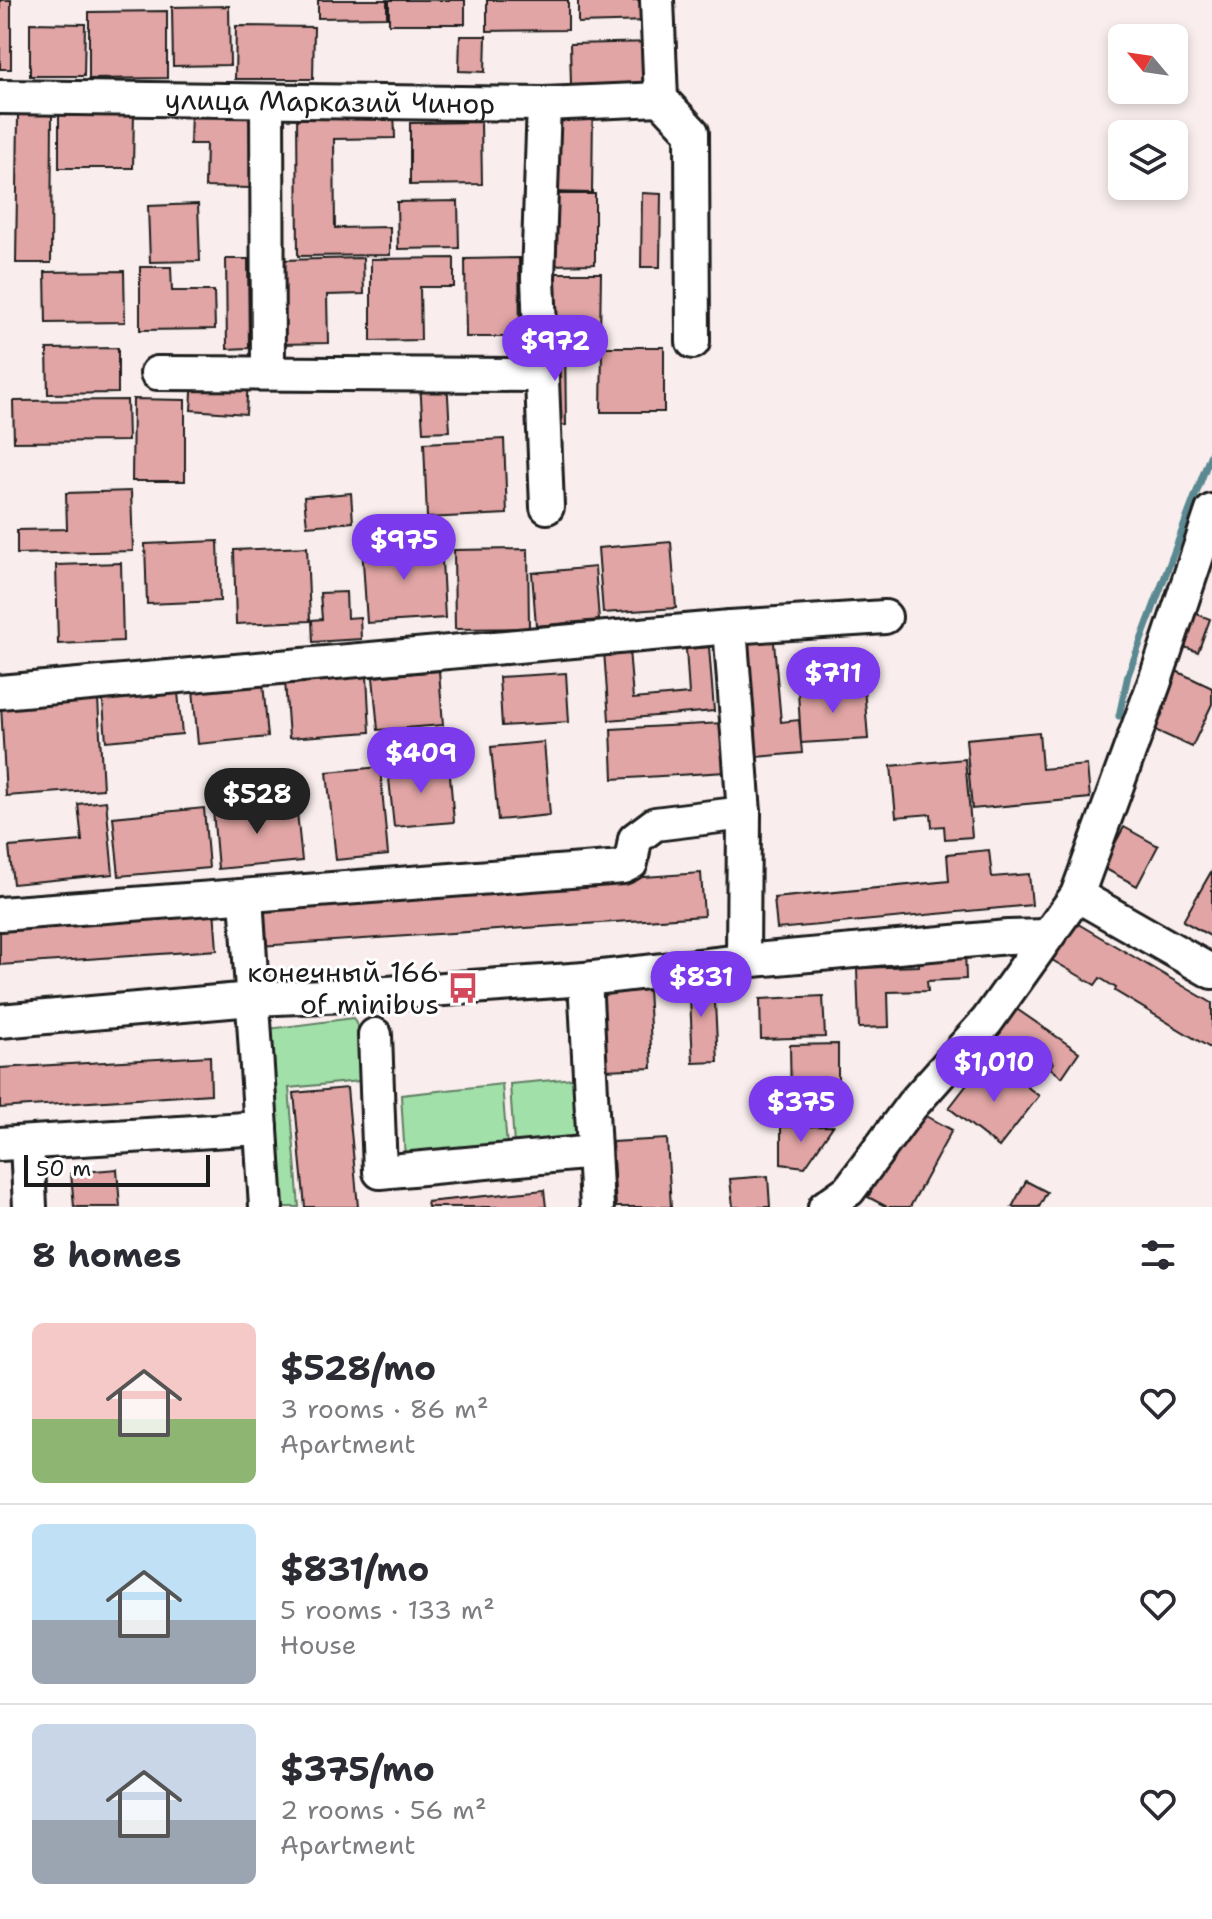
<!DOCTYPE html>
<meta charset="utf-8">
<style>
body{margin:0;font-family:"Shantell Sans",sans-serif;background:#f7f7f7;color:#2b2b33;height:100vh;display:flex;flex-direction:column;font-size:30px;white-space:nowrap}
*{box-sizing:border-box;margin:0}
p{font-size:26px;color:#7c7c81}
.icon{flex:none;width:44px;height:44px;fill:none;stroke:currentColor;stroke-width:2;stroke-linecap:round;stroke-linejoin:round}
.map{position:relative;height:1207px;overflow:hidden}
.sheet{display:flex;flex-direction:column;background:#fff;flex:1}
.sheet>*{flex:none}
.needle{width:52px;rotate:299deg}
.fabs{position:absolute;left:1108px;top:24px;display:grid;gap:16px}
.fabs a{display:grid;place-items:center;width:80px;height:80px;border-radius:12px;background:#fff;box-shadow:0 4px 12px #0003;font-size:40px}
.scale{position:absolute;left:24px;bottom:20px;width:186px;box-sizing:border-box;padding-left:8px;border:4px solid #1c1c1c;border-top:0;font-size:22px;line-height:28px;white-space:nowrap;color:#1c1c1c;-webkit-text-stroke:6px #fff;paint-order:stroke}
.price{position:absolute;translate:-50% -68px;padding:0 18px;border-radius:28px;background:#7c3aed;color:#fff;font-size:26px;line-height:52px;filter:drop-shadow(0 2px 4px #0008)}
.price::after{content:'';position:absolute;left:50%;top:48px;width:24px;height:18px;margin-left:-12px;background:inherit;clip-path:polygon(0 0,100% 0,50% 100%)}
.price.active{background:#222;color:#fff}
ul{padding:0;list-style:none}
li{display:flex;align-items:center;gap:24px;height:200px;padding:0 32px}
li+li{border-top:2px solid #e1e1e2}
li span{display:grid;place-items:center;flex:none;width:224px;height:160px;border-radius:12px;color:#555}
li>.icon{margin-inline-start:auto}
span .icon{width:96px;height:96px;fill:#fffc;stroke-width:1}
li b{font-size:34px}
h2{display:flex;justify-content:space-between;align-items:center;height:96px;padding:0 32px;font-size:34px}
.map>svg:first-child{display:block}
.green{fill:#a1e0a9;stroke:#5e7e62;stroke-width:2}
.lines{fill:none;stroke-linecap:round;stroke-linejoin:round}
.stream{stroke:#5a8992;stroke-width:7}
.building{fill:#e0a5a4;stroke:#1c1c1c;stroke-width:2}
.minor-casing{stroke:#1c1c1c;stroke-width:38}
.minor{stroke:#fff;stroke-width:32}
.labels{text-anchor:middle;stroke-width:6;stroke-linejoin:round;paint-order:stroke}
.street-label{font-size:28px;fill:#1c1c1c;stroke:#fff}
.poi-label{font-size:28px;fill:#1c1c1c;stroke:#fff;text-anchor:end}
</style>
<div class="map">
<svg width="1212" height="1207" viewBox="0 0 1212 1207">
<rect width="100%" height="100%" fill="#f9eded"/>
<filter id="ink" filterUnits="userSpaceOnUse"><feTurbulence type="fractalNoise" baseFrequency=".0125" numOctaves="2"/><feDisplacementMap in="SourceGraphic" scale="16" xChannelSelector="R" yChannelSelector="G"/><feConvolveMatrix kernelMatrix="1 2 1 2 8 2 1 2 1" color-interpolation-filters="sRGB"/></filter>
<g filter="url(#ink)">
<g class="green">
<path d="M353 1018 359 1029V1081L289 1088 299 1207H281L268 1029Z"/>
<path d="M574 1078 578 1139 514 1146 510 1084Z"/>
<path d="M502 1084 507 1147 405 1159 401 1095Z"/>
</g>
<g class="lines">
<path class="stream" d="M1119 716 1128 675 1212 451"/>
</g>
<g class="building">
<rect x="0" y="0" width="11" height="69"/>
<path d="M318 0H387V17L318 18Z"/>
<rect x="389" y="0" width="76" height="24"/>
<path d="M487 0H568V30L487 31Z"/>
<path d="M578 0H648L649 21 578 23Z"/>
<path d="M229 6 230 65 173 66 172 7Z"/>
<path d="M167 11V78L89 79V12Z"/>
<path d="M30 23 85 24 84 76H30Z"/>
<path d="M236 26 314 27 313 79H235Z"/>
<path d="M460 36H486L485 72 459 71Z"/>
<path d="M654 42 655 84 571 85 570 44Z"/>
<path d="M394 109 395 138 334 139 335 228 390 227V255L298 256 297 110Z"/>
<path d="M191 111 253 112 251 188 205 187 206 144H190Z"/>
<path d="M59 112H134L133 168H59Z"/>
<path d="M549 114 593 115 592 193 548 192Z"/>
<path d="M18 115H52L51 263H16Z"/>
<path d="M481 122 482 184 410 185V123Z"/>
<path d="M642 193 661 194 660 267H641Z"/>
<path d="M548 194H595V264L548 265Z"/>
<path d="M458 201 459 248 398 249 397 202Z"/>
<path d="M198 204 200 261 150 262 148 206Z"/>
<path d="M363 258 364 294 327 295 328 343 282 344 281 260Z"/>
<path d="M454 258V287H420L421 340 371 341V259Z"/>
<path d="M519 258 520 337H466L465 259Z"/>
<path d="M226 259H248L249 348 227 349Z"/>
<path d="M140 267H171L172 291H214L215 329 140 330Z"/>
<path d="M124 271 125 322 46 323 45 272Z"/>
<path d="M544 273H601L600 337 543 336Z"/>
<path d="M565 340 566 425 545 426 543 341Z"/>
<path d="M602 347H664V412H601Z"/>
<path d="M118 348V393L48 394 47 349Z"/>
<path d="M193 375 248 379 246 414 191 410Z"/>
<path d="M447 379 450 431 423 432 420 381Z"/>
<path d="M133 399 185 400V481H132Z"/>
<path d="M127 400 128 441 14 442 13 401Z"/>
<path d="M504 439 507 514 427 518 424 443Z"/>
<path d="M131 491 133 551 17 554V530L67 529 66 493Z"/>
<path d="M351 493 353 522 307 526 304 497Z"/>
<path d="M218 541 220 601 147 604 145 544Z"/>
<path d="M441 541 445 618 367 623 362 546Z"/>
<path d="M671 542 676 608 603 613 598 548Z"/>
<path d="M307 547 310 621 236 624 234 550Z"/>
<path d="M528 549 529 628 455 629 454 550Z"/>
<path d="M121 563 123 641 58 644 56 565Z"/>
<path d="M595 567 599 620 536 626 532 573Z"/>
<path d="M346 592 347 618 360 617 361 639 313 642 312 620 322 619 320 593Z"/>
<path d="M1189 611 1210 619 1198 652 1176 644Z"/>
<path d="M773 631 781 722 799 720 802 753 756 757 745 633Z"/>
<path d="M709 647 714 711 609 720 604 651 629 649 633 699 689 694 686 649Z"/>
<path d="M1172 669 1212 688V704L1192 747 1146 726Z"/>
<path d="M439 671 443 725 378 730 373 677Z"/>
<path d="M566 673 569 722 502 726 499 677Z"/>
<path d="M367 676 370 732 289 738 285 681Z"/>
<path d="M177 682 182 734 106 741 102 690Z"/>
<path d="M263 683 268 737 198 744 193 690Z"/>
<path d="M864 687 868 739 801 743 798 691Z"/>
<path d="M98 699 103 789 6 796 1 705Z"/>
<path d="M723 723 726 772 613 779 611 729Z"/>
<path d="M1039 732 1042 769 1087 765 1090 798 972 809 966 739Z"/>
<path d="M544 742 550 815 498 820 491 747Z"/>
<path d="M965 759 972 837 945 839 944 826 932 827 931 814 896 817 891 766Z"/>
<path d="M449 764 454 822 394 827 388 769Z"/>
<path d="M380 767 388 855 336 860 327 772Z"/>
<path d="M106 801 113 874 13 884 9 847 82 841 78 804Z"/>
<path d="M296 802 302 861 218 869 213 810Z"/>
<path d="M204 808 209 868 119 876 113 817Z"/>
<path d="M1124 827 1158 846 1137 886 1102 867Z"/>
<path d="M989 850 992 877 1029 874 1032 905 777 929 774 898 949 881 947 854Z"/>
<path d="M1211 872 1212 873V937L1183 921Z"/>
<path d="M701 873 704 916 260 946 257 904Z"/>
<path d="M214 908 217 950 0 965V923Z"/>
<path d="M1068 918 1212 1003V1049L1115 991 1116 988 1100 978 1095 985 1045 956Z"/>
<path d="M965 949 966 979 927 981 928 991 888 992 889 1027 859 1028 857 968 919 966 918 951Z"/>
<path d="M714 983 718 1062 693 1063 690 997 669 998 668 985Z"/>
<path d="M648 987 652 1068 605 1070 602 990Z"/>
<path d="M823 996 825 1037 761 1039 760 999Z"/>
<path d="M1005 1001 1079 1052 1062 1077 1050 1068 1053 1062 1026 1044 1015 1060 980 1037Z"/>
<path d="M838 1044V1102L791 1103 790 1045Z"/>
<path d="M210 1056 211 1094 0 1108V1068Z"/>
<path d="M999 1065 1039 1096 999 1147 949 1108 976 1073 986 1081Z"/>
<path d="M347 1088 358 1207H305L294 1093Z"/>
<path d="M915 1110 952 1130 910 1207H887L868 1197Z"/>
<path d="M833 1126 805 1167 781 1164V1127Z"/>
<path d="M667 1139 671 1207H616L612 1142Z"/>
<path d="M117 1169 120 1207H74L71 1173Z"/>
<path d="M768 1176 770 1207H733L730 1179Z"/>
<path d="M1026 1181 1047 1192 1039 1207H1012Z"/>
<path d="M544 1190 546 1207H428L427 1202Z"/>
</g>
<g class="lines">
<defs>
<g id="minor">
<path d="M657 0 661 99 692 132 693 342"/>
<path id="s1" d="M0 97 544 104 661 99"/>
<path d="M267 102 268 372"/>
<path d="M544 104 538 278 547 507"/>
<path d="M157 373 540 375"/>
<path d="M730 627 885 617"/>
<path d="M0 692 730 627 744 813 743 961"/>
<path d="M1077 895 1212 972"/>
<path d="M246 897 266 1207"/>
<path d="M0 914 623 867 631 863 635 839 655 824 744 813"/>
<path d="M585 979 597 1207"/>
<path d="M0 1021 252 999 373 994 585 979 743 961 1008 937 1047 936"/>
<path d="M375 1035 380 1172 594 1152"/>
<path d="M27 1143 30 1207"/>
<path d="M0 1144 261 1128"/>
<path d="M825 1207 849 1190 912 1105 987 1021 1077 895 1155 681 1212 511"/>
</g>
</defs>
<use href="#minor" class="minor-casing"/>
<use href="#minor" class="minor"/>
</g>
</g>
<defs>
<symbol id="bus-bare" viewBox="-9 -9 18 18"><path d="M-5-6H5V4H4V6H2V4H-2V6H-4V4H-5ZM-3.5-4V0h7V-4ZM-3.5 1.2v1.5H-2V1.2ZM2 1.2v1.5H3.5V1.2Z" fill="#d1495b" stroke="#fff" stroke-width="2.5" paint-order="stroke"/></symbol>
</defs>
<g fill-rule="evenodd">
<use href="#bus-bare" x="441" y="966" width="44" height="44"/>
</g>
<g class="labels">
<g class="street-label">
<text dy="10" stroke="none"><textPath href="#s1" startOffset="330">улица Марказий Чинор</textPath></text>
</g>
<g class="poi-label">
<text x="439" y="982">конечный 166<tspan x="439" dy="32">of minibus</tspan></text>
</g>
</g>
</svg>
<div class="fabs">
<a><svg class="needle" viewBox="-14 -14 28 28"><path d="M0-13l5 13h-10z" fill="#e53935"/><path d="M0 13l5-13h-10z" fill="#7c7c81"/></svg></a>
<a><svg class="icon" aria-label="layers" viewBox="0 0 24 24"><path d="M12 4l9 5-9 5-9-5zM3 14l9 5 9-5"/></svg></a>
</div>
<div class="scale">50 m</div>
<b class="price" style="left:555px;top:383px">$972</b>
<b class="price" style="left:404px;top:582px">$975</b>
<b class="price" style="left:833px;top:715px">$711</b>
<b class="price" style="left:421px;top:795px">$409</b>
<b class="price active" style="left:257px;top:836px">$528</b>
<b class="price" style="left:701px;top:1019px">$831</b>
<b class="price" style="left:994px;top:1104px">$1,010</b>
<b class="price" style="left:801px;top:1144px">$375</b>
</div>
<section class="sheet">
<h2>8 homes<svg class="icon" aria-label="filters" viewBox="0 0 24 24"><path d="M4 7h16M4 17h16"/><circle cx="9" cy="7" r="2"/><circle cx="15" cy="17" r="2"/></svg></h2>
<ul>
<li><span style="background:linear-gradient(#f6c9c9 60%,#8fb573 0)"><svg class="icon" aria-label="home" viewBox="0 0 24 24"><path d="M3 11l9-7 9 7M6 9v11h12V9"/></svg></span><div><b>$528/mo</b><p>3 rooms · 86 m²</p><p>Apartment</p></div><svg class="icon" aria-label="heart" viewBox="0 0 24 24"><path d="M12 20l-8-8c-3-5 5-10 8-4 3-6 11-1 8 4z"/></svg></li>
<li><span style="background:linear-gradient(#bfe0f5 60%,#9aa5b1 0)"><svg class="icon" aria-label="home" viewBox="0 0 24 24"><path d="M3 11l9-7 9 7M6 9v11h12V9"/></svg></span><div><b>$831/mo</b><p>5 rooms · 133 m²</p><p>House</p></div><svg class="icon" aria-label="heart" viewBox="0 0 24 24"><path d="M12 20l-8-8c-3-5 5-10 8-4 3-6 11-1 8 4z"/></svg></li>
<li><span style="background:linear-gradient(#c9d6e8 60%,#9aa5b1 0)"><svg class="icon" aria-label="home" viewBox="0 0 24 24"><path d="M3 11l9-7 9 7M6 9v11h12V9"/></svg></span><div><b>$375/mo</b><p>2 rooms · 56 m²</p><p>Apartment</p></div><svg class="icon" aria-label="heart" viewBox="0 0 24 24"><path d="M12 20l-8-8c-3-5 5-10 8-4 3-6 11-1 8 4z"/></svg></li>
</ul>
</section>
